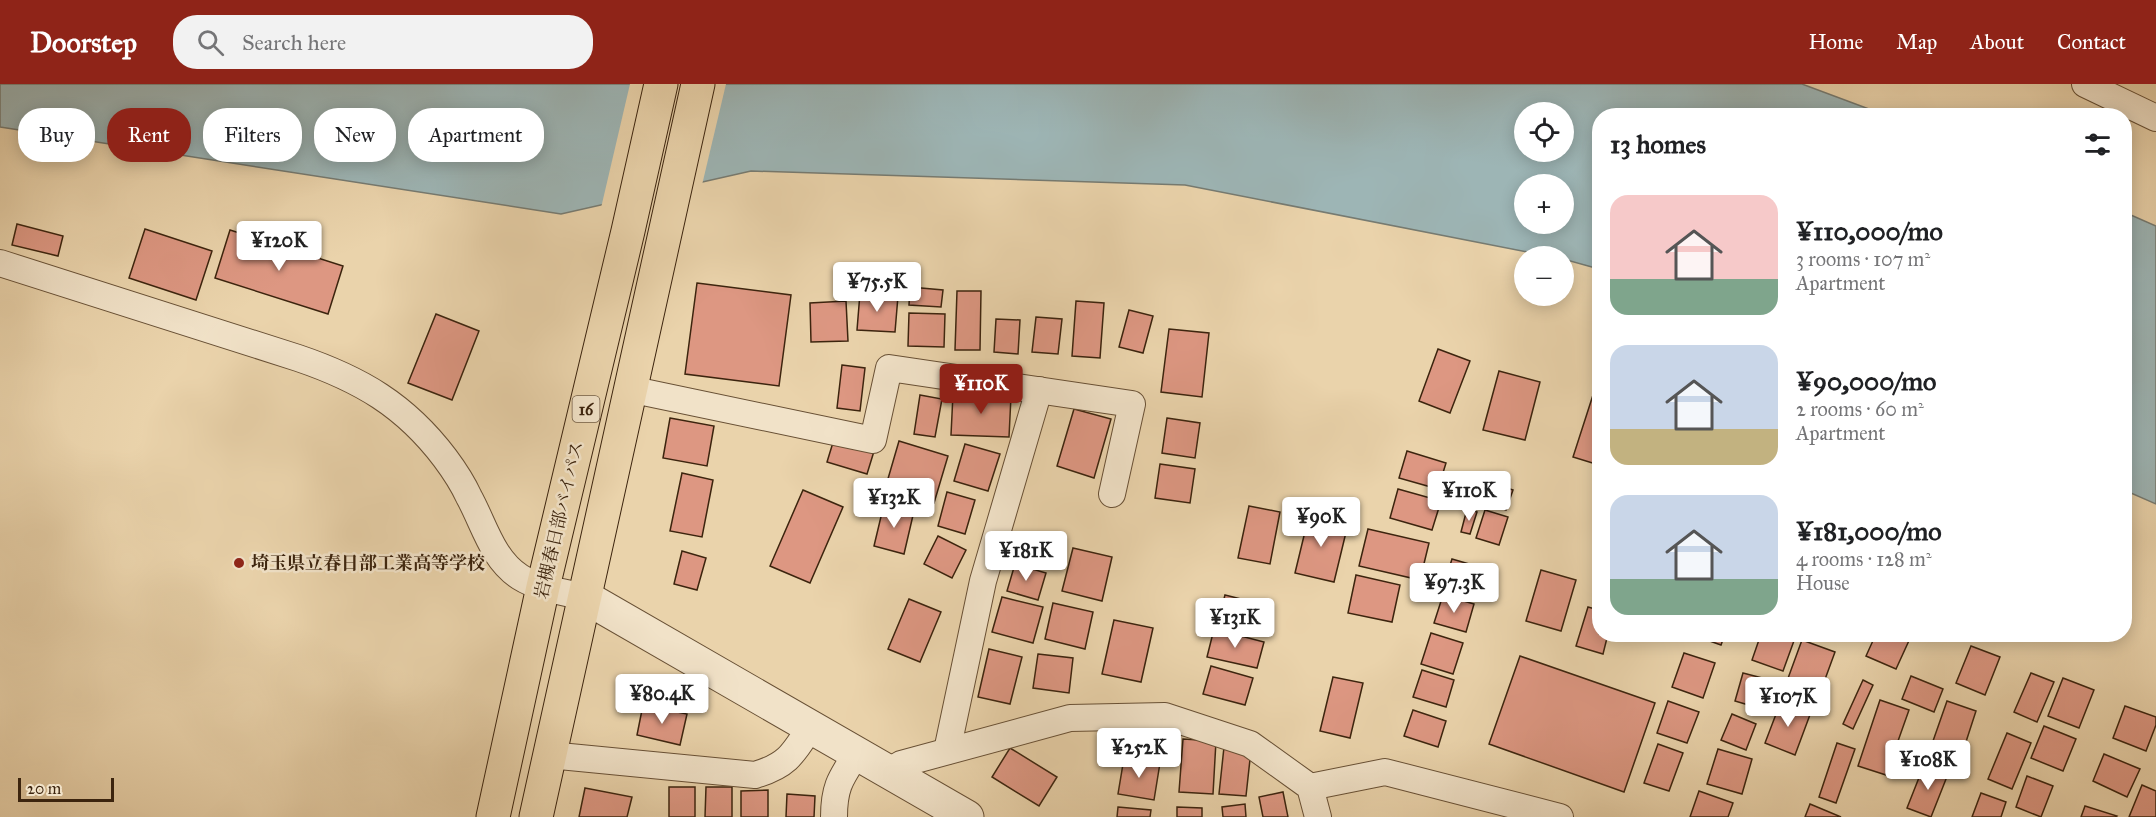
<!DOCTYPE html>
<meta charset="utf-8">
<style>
body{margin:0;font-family:"IM FELL Great Primer","Noto Serif JP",serif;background:#f2f2f2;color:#202124;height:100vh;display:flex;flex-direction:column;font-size:22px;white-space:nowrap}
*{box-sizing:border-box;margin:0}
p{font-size:20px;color:#757577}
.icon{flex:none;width:33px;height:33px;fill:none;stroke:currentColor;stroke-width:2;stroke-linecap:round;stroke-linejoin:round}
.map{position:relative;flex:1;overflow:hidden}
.panel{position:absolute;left:1592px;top:24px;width:540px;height:534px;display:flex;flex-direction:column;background:#fff;border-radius:24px;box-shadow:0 3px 15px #0003}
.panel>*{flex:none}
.hud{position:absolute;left:18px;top:24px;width:570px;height:54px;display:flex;gap:12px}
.tools{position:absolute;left:1514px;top:18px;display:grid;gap:12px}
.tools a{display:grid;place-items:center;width:60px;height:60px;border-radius:50%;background:#fff;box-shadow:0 3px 15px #0003;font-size:30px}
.scale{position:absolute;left:18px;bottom:15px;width:96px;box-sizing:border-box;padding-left:6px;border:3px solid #3c240e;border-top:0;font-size:16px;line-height:21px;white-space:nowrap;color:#3c240e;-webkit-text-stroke:4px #f1e2c8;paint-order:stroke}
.price{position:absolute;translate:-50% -51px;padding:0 14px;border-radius:6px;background:#fff;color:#222;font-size:20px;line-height:39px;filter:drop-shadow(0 2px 3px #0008)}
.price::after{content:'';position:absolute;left:50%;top:36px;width:18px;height:14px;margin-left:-9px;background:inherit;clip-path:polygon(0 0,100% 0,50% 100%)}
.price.on{background:#8f2418;color:#fff}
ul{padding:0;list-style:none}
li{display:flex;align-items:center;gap:18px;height:150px;padding:0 18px}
li span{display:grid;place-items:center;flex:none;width:168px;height:120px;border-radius:18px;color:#555}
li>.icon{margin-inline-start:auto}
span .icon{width:72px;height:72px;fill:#fffc;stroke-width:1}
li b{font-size:26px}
h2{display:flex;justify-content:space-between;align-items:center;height:72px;padding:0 18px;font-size:26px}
.pill{padding:0 21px;border-radius:24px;background:#fff;box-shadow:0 3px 15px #0003;font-size:21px;line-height:54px}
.pill.on{background:#8f2418;color:#fff}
header{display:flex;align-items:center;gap:36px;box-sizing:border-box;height:84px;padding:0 30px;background:#8f2418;color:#fff}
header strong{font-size:28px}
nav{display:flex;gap:33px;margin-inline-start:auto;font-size:21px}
.search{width:420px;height:54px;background:#f2f2f2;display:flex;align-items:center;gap:15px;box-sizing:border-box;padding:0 21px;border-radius:24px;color:#757577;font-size:22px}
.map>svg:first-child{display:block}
.water{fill:#9db5b5;stroke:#767b72;stroke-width:1.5;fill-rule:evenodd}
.pier{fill:#ead3ab}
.building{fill:#dd9782;stroke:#3c240e;stroke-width:1.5}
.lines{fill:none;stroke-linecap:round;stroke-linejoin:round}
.minor-casing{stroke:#685035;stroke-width:28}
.tertiary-casing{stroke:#685035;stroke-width:35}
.trunk-casing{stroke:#3c240e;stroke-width:35}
.minor{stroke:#f1e2c8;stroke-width:26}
.tertiary{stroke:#f1e2c8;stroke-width:33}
.trunk{stroke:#ead3ab;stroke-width:33}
.poi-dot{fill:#8f2418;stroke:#f1e2c8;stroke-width:2}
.labels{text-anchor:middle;stroke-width:5;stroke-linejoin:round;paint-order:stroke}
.shield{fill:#f1e2c8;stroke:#725d46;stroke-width:1.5}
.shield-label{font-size:16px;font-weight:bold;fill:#3c240e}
.street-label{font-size:18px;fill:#3c240e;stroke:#f1e2c8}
.poi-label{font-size:18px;font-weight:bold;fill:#3c240e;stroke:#f1e2c8;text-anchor:start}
</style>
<header>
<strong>Doorstep</strong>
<div class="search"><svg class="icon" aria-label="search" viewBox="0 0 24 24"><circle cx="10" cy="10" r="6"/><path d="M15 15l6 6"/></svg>Search here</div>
<nav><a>Home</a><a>Map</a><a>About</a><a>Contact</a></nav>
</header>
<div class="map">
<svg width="2156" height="733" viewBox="0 0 2156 733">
<rect width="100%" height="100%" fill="#ead3ab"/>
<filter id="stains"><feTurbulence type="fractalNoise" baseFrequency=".00333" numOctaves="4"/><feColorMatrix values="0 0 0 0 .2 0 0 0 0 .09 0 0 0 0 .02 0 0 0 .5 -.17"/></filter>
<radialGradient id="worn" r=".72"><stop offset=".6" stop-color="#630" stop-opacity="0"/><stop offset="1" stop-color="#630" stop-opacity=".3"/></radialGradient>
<g class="water">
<path d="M0 0H1802L1885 31 1599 32V185L1563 175V172H1548L1185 101 751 87 561 130 0 43ZM1524 28H1563V68H1524ZM1524 100H1563V140H1524Z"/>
<path d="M2124 128 2156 142V420L2124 406Z"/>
</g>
<path class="pier" d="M630 0H726L702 101 601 124Z"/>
<g class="building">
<path d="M17 140 63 152 58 172 12 161Z"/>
<path d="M145 145 212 167 196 216 129 194Z"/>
<path d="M230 146 343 182 328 230 215 194Z"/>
<path d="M697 199 791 211 779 302 685 290Z"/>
<path d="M910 203 943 206 941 223 909 221Z"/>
<path d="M957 207H981L980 266H955Z"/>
<path d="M860 209 898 212 895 248 857 246Z"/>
<path d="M846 217 848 257 811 258 810 219Z"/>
<path d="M1076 217 1104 219 1100 274 1072 272Z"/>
<path d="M1129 226 1153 232 1143 269 1119 263Z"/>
<path d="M909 229 945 230 944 263 908 262Z"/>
<path d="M436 230 479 247 452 316 408 299Z"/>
<path d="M1036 233 1062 235 1058 270 1032 268Z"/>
<path d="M996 235 1020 236 1018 270 994 268Z"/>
<path d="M1169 245 1209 249 1202 313 1161 308Z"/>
<path d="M1438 265 1470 277 1450 329 1419 317Z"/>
<path d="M842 281 865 284 860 327 837 324Z"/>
<path d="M1499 287 1540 298 1525 356 1483 346Z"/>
<path d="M953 310 1011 312 1009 353 951 351Z"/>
<path d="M920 311 942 315 935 353 914 350Z"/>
<path d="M1593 311 1599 313V381L1573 373Z"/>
<path d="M1074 325 1111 335 1094 394 1057 382Z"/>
<path d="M670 334 714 342 707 382 663 374Z"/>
<path d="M1167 334 1200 339 1195 374 1162 369Z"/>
<path d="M835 352 875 364 867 390 827 378Z"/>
<path d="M899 357 948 372 934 419 885 405Z"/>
<path d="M965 360 1000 370 988 407 954 397Z"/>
<path d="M1407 367 1446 379 1438 405 1399 394Z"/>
<path d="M1160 380 1195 385 1190 419 1155 414Z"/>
<path d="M682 389 713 396 702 453 670 447Z"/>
<path d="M1476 394 1513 406 1506 426 1469 413Z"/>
<path d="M1398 405 1441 417 1432 446 1390 434Z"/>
<path d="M803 406 843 423 810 499 770 482Z"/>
<path d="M947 408 975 416 965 450 938 442Z"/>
<path d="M884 420 914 427 904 470 874 462Z"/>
<path d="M1249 422 1280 428 1270 480 1238 474Z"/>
<path d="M1467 425 1477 428 1470 450 1461 448Z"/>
<path d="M1485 426 1508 433 1499 461 1476 454Z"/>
<path d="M1309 431 1348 440 1334 498 1295 489Z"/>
<path d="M1368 445 1429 459 1420 496 1359 482Z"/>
<path d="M938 452 966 466 952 494 924 480Z"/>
<path d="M1073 464 1112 473 1102 517 1062 507Z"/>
<path d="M682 467 706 474 697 506 674 500Z"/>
<path d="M1452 475 1483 484 1474 513 1443 504Z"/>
<path d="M1015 480 1046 489 1038 516 1007 507Z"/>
<path d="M1541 486 1576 496 1561 547 1526 537Z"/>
<path d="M1356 491 1400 501 1392 538 1348 529Z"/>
<path d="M1225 511 1261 520 1254 547 1218 538Z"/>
<path d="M1443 511 1474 520 1466 548 1434 539Z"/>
<path d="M1002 513 1043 523 1033 559 992 548Z"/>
<path d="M909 515 941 528 920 578 888 565Z"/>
<path d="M1053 519 1093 528 1085 565 1045 555Z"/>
<path d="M1588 523 1599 526V550H1608L1603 570 1576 562Z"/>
<path d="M1114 536 1153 544 1141 598 1102 590Z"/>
<path d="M1214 545 1264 558 1257 584 1207 573Z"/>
<path d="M1431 549 1463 559 1453 590 1421 580Z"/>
<path d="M1690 550H1725L1721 561Z"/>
<path d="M1761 550H1784L1795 554 1783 587 1752 576Z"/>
<path d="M1876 550H1912L1896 585 1866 572Z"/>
<path d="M1802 556 1835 568 1820 609 1787 597Z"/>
<path d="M1971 562 2000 573 1985 611 1956 599Z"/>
<path d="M989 565 1022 573 1010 620 978 613Z"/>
<path d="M1684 569 1715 579 1703 614 1672 603Z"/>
<path d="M1038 570 1073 574 1069 609 1033 604Z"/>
<path d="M1520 572 1655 619 1624 708 1489 660Z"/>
<path d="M1211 582 1253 594 1245 621 1203 610Z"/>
<path d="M1422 586 1454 596 1446 623 1413 613Z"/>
<path d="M1743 589 1770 596 1762 625 1735 617Z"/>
<path d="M2031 589 2054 598 2037 638 2014 628Z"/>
<path d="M1911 592 1943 605 1934 628 1902 615Z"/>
<path d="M1333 593 1363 599 1350 654 1320 647Z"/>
<path d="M2063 594 2094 606 2079 644 2048 632Z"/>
<path d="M1863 596 1873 601 1853 645 1843 640Z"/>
<path d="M1880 616 1909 626 1886 691 1858 682Z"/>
<path d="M1668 617 1699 628 1687 659 1657 649Z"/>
<path d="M1781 617 1811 628 1795 671 1765 659Z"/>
<path d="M1947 617 1976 627 1963 667 1933 657Z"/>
<path d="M643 621 687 630 680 661 637 651Z"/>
<path d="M2125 622 2156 633V641L2146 667 2113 654Z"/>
<path d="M1413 626 1446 637 1438 663 1404 652Z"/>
<path d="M1732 630 1756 640 1746 666 1721 656Z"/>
<path d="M2044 642 2076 655 2063 687 2031 674Z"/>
<path d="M2007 649 2031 659 2012 705 1988 695Z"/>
<path d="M1183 655 1216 657 1213 710 1179 708Z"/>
<path d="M1837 659 1855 665 1836 719 1819 713Z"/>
<path d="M1658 660 1683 669 1669 707 1644 699Z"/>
<path d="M1224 663 1251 666 1246 712 1219 710Z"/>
<path d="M1010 664 1057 693 1039 722 992 693Z"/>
<path d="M1718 665 1752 675 1742 710 1707 700Z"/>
<path d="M2104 670 2140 685 2127 713 2093 697Z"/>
<path d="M1124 674 1160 679 1154 716 1118 710Z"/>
<path d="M1924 681 1948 690 1931 733 1907 724Z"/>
<path d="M2027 692 2053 702 2041 733 2016 723Z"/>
<path d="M2142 701 2156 707V733H2129Z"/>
<rect x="669" y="703" width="26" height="30"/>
<path d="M706 703H732V733H705Z"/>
<path d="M585 704 632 713 627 733H579Z"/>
<path d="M768 706V733H741V707Z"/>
<path d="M1699 707 1733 719 1728 733H1690Z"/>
<path d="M1283 708 1288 733H1263L1259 713Z"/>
<path d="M1981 709 2006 718 2001 733H1972Z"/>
<path d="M787 710 815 712 814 733H786Z"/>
<path d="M1245 720 1246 733H1223L1222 723Z"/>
<path d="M1810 720 1841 733H1805Z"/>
<path d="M2085 722 2117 732 2116 733H2081Z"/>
<path d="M1118 723 1151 726 1150 733H1117Z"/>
<path d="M1177 723 1202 724V733H1177Z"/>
</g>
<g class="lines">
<defs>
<g id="minor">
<path d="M2085 0 2156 34"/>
<path d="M0 179 298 274C360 295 405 321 445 374 454 386 463 400 469 413 484 440 492 475 520 493 539 505 563 508 585 513"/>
<path d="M629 305 873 356 889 284 1132 320 1112 410"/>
<path d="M947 667 983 497 1039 306"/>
<path d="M549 671 755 691C788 681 793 670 811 642"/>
<path d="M889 687 901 680 1070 634 1165 632 1250 660 1310 703 1318 733"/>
<path d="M1310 703 1385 688 1560 733"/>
<path d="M834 733C834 702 841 694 857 669"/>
</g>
<path id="tertiary" d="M585 513 967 733"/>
<g id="trunk">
<path d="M493 733 543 503 628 147 661 0"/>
<path d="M536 733 698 0"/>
</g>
</defs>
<use href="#minor" class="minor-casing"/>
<use href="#tertiary" class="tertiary-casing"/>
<use href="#trunk" class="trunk-casing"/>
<use href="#minor" class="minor"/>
<use href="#tertiary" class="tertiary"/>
<use href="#trunk" class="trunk"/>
</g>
<circle class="poi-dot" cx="239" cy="479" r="6"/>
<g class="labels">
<rect class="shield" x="572.5" y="312" width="27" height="26" rx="4.5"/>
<g class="shield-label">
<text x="586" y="331">16</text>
</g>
<g class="street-label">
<text transform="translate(559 436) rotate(-77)" y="6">岩槻春日部バイパス</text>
</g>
<g class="poi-label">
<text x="251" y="485">埼玉県立春日部工業高等学校</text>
</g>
</g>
<rect width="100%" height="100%" filter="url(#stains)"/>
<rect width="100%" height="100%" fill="url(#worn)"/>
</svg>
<div class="tools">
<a><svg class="icon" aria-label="locate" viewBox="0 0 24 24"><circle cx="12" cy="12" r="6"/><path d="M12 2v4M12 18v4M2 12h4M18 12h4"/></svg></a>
<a>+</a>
<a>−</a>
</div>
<div class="scale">20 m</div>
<b class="price" style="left:279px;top:188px">¥120K</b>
<b class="price" style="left:877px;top:229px">¥75.5K</b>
<b class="price on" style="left:981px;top:331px">¥110K</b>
<b class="price" style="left:1469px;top:438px">¥110K</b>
<b class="price" style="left:894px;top:445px">¥132K</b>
<b class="price" style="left:1321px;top:464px">¥90K</b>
<b class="price" style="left:1026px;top:498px">¥181K</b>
<b class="price" style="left:1454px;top:530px">¥97.3K</b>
<b class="price" style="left:1235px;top:565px">¥131K</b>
<b class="price" style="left:662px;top:641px">¥80.4K</b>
<b class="price" style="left:1788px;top:644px">¥107K</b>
<b class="price" style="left:1139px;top:695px">¥252K</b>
<b class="price" style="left:1928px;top:707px">¥108K</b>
<div class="hud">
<a class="pill">Buy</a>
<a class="pill on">Rent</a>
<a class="pill">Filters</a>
<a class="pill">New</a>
<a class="pill">Apartment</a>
</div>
<section class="panel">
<h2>13 homes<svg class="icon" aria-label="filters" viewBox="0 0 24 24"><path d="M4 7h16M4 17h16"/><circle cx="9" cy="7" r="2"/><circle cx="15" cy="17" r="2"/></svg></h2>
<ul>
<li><span style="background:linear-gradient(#f6c9c9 70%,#7fa58c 0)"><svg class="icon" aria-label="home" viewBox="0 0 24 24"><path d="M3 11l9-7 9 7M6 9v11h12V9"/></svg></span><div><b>¥110,000/mo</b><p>3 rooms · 107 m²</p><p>Apartment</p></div></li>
<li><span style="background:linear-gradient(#c9d6e8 70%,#c2b280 0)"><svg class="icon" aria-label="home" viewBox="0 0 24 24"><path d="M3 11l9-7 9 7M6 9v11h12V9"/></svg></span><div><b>¥90,000/mo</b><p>2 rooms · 60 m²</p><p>Apartment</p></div></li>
<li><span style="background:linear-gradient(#c9d6e8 70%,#7fa58c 0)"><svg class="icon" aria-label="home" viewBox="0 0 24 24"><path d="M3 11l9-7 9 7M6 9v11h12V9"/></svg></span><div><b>¥181,000/mo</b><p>4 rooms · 128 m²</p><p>House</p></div></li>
</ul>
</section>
</div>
